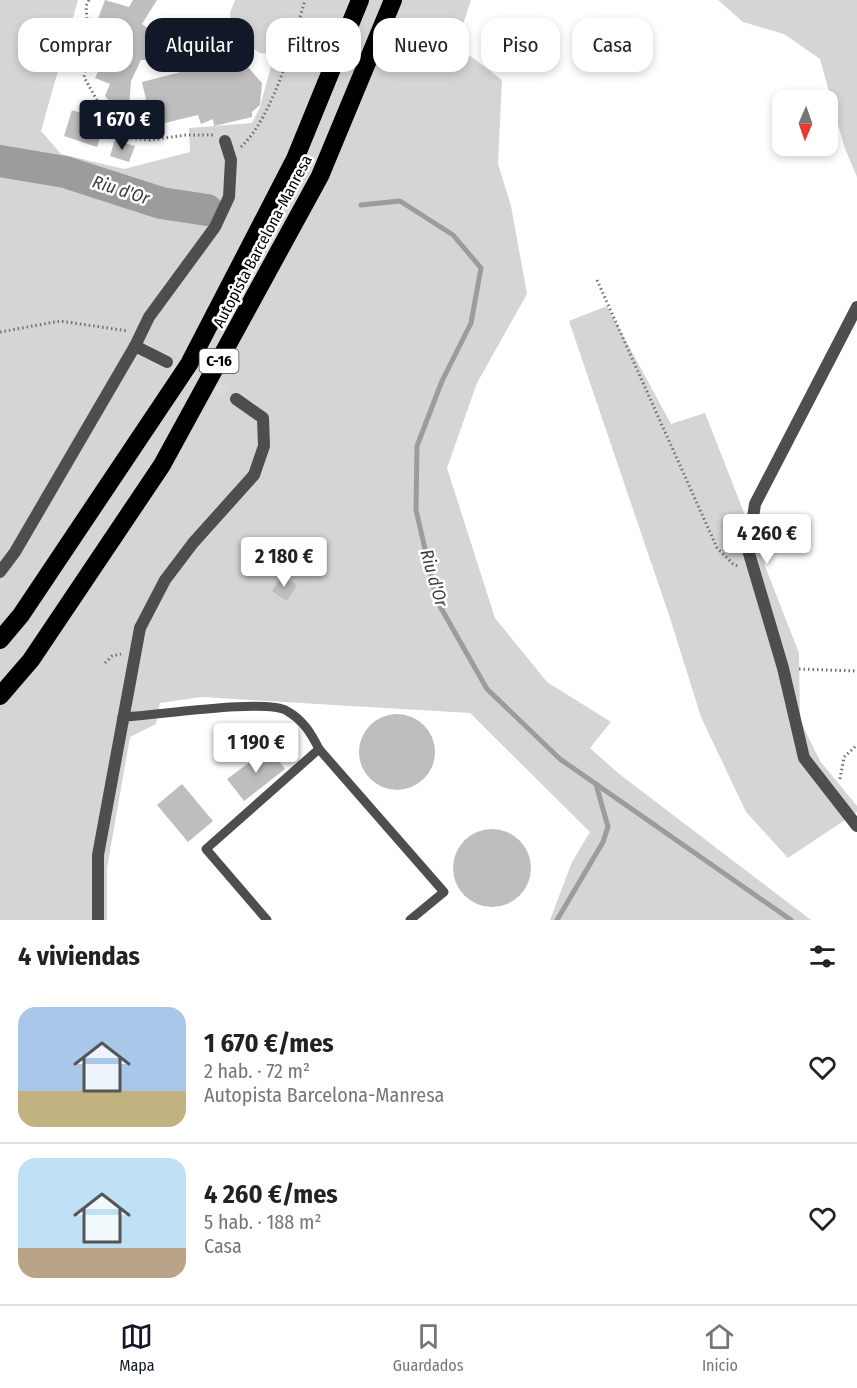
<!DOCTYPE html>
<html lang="es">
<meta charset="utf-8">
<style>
body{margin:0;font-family:"Fira Sans Condensed",sans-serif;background:#f2f2f2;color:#222;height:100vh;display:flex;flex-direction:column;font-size:22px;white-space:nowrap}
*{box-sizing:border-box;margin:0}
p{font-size:20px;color:#767676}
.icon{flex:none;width:33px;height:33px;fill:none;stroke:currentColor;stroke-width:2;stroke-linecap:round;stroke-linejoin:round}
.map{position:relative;height:920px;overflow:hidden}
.details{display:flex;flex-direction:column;background:#fff;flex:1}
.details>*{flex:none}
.banner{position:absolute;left:18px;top:18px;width:822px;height:54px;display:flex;gap:12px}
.needle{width:39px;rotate:182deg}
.buttons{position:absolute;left:772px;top:90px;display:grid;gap:12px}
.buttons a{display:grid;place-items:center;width:66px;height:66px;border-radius:12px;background:#fff;box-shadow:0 3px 9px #0003;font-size:30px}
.price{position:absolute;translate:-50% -51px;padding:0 14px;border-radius:6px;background:#fff;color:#222;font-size:20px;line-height:39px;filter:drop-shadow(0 2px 3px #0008)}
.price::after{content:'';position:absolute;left:50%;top:36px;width:18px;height:14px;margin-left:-9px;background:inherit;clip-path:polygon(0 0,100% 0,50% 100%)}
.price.on{background:#111827;color:#fff}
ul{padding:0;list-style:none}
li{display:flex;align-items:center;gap:18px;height:150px;padding:0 18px}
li+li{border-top:2px solid #e0e0e0}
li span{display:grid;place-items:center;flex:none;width:168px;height:120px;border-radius:18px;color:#555}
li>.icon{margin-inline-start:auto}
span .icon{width:72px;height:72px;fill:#fffc;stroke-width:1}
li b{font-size:26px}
h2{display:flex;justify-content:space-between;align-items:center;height:72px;padding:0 18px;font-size:26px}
.tag{padding:0 21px;border-radius:18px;background:#fff;box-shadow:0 3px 9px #0003;font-size:21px;line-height:54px}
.tag.on{background:#111827;color:#fff}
.tabs{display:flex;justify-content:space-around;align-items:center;height:84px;border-top:2px solid #e0e0e0;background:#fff;font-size:16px;color:#767676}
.tabs a{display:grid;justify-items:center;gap:3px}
.tabs .on{color:#111827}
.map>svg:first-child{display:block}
.green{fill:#d5d5d5}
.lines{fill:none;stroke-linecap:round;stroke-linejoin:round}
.stream{stroke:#9c9c9c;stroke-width:5}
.river{stroke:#9c9c9c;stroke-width:32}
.building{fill:#bebebe}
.street-tunnel{stroke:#d9d9d9;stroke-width:12;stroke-dasharray:12 6;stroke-linecap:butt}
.path{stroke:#707070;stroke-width:3;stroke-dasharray:1.5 3;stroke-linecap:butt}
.lane{stroke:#4e4e4e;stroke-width:9}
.street{stroke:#4e4e4e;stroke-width:12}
.highway{stroke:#000;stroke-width:18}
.labels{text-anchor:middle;stroke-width:5;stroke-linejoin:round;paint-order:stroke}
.shield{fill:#fff;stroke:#4c4c4c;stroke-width:1.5}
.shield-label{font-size:15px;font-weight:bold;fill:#000}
.street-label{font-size:16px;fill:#000;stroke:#fff}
.water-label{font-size:18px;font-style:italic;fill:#3d3d3d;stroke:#fff}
</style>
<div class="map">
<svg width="857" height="920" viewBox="0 0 857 920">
<rect width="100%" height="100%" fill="#fff"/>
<g class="green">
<path d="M0 0H78L41 131 61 154 124 169 190 152 189 128 252 123 260 107 274 55 260 53 232 36 230 13 235 0H471L456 45 502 80 498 164 511 206 527 294 477 383 447 468 495 618 547 682 611 722 590 748 618 773 811 920H550L572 862 590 832 470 713 201 697 160 703 156 724 130 737 107 868V920H0Z"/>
<path d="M718 0H857V177L844 146 820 59 784 34 743 22Z"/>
<path d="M607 306 671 424 705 413 799 653 800 720 820 761 857 806V812L788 858 746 812 701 717 670 618 569 321Z"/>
</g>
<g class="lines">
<g class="stream">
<path d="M361 205 400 201 453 235 481 268 471 323 442 381 417 446 416 510 437 601 487 689 560 759 791 920"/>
<path d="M557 920 603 842 608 827 596 784"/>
</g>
<path class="river" d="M0 161 65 172 161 203 207 210"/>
</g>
<g class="building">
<path d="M105 0 129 7 133 0H157L142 24 150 30 155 22 209 29 207 38 216 45 224 40 262 83 260 105 252 112V117L214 126 213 119 201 124 198 115 152 126 142 82 204 66 187 44 160 39 152 60H141L131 81 129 108 137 129H121L114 106 105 96 110 84 95 78 115 37 94 29Z"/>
<path d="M72 110 96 118 93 125 103 129 97 147 64 136Z"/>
<path d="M115 140 135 146 129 162 110 156Z"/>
<path d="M282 575 297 585 287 601 272 591Z"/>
<circle cx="397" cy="752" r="38"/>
<path d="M269 748 285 769 244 801 227 779Z"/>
<path d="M182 784 213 821 188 842 157 805Z"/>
<circle cx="492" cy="868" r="39"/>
</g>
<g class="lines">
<path class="street-tunnel" d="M167 362 236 399"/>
<g class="path">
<path d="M89 0 86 6 89 47 84 77 112 127 130 138 150 140 186 135H213"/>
<path d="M241 147C274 115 292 44 305 0"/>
<path d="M597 280 717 548 734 565 739 566"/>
<path d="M0 332 60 321 128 331"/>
<path d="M105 663 112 656 121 654"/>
<path d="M799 669 857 671"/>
<path d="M840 779 844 757 857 745"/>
</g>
<g class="lane">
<path d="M122 717C153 716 266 698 287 711 303 720 311 733 319 749L444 892 410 920"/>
<path d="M267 920 206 849 319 749"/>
</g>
<g class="street">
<path d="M857 307 755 504 748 550 783 668 804 758 857 826"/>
<path d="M135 346 167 362"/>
<path d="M0 572 15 552 135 346 149 317 215 227 229 197 231 160 225 141"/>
<path d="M98 920V855L140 628 165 580 193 543 254 475 264 446 263 418 236 399"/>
</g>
<g class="highway">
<path d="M0 640 21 615 189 364 295 159 360 0"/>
<path d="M0 696 31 660 162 465 320 176 393 0"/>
</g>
</g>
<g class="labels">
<rect class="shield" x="199.5" y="349" width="39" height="24" rx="4.5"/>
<g class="shield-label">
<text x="219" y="366">C-16</text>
</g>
<g class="street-label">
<text transform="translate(262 241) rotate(-62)" y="6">Autopista Barcelona-Manresa</text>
</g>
<g class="water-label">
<text transform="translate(121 190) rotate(18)" y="6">Riu d'Or</text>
<text transform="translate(434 578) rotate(74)" y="6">Riu d'Or</text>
</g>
</g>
</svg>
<div class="buttons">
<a><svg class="needle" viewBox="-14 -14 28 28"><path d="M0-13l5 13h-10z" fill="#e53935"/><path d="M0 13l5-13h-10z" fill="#767676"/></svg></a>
</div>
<b class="price on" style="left:122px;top:151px">1 670 €</b>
<b class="price" style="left:767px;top:565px">4 260 €</b>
<b class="price" style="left:284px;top:588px">2 180 €</b>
<b class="price" style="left:256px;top:774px">1 190 €</b>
<div class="banner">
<a class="tag">Comprar</a>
<a class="tag on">Alquilar</a>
<a class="tag">Filtros</a>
<a class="tag">Nuevo</a>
<a class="tag">Piso</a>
<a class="tag">Casa</a>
</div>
</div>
<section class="details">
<h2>4 viviendas<svg class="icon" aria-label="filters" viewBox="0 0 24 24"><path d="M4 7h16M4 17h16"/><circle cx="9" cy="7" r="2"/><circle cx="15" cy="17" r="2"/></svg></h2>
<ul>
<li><span style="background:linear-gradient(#a9c7e8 70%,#c2b280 0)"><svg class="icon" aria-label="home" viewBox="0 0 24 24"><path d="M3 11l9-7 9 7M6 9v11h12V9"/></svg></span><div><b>1 670 €/mes</b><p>2 hab. · 72 m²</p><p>Autopista Barcelona-Manresa</p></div><svg class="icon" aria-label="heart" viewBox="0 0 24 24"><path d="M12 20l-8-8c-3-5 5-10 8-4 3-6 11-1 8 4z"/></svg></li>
<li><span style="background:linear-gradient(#bfe0f5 75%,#b9a48a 0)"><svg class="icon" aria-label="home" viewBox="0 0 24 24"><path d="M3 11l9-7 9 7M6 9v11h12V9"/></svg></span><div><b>4 260 €/mes</b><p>5 hab. · 188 m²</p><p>Casa</p></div><svg class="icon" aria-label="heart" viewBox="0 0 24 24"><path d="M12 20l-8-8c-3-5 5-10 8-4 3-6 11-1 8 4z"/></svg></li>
</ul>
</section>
<nav class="tabs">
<a class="on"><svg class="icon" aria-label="map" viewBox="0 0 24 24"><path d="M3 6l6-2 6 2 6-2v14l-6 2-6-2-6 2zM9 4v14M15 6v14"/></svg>Mapa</a>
<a><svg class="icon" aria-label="saved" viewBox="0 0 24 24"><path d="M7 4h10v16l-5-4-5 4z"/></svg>Guardados</a>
<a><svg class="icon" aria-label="home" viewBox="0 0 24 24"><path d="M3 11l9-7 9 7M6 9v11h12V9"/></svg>Inicio</a>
</nav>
